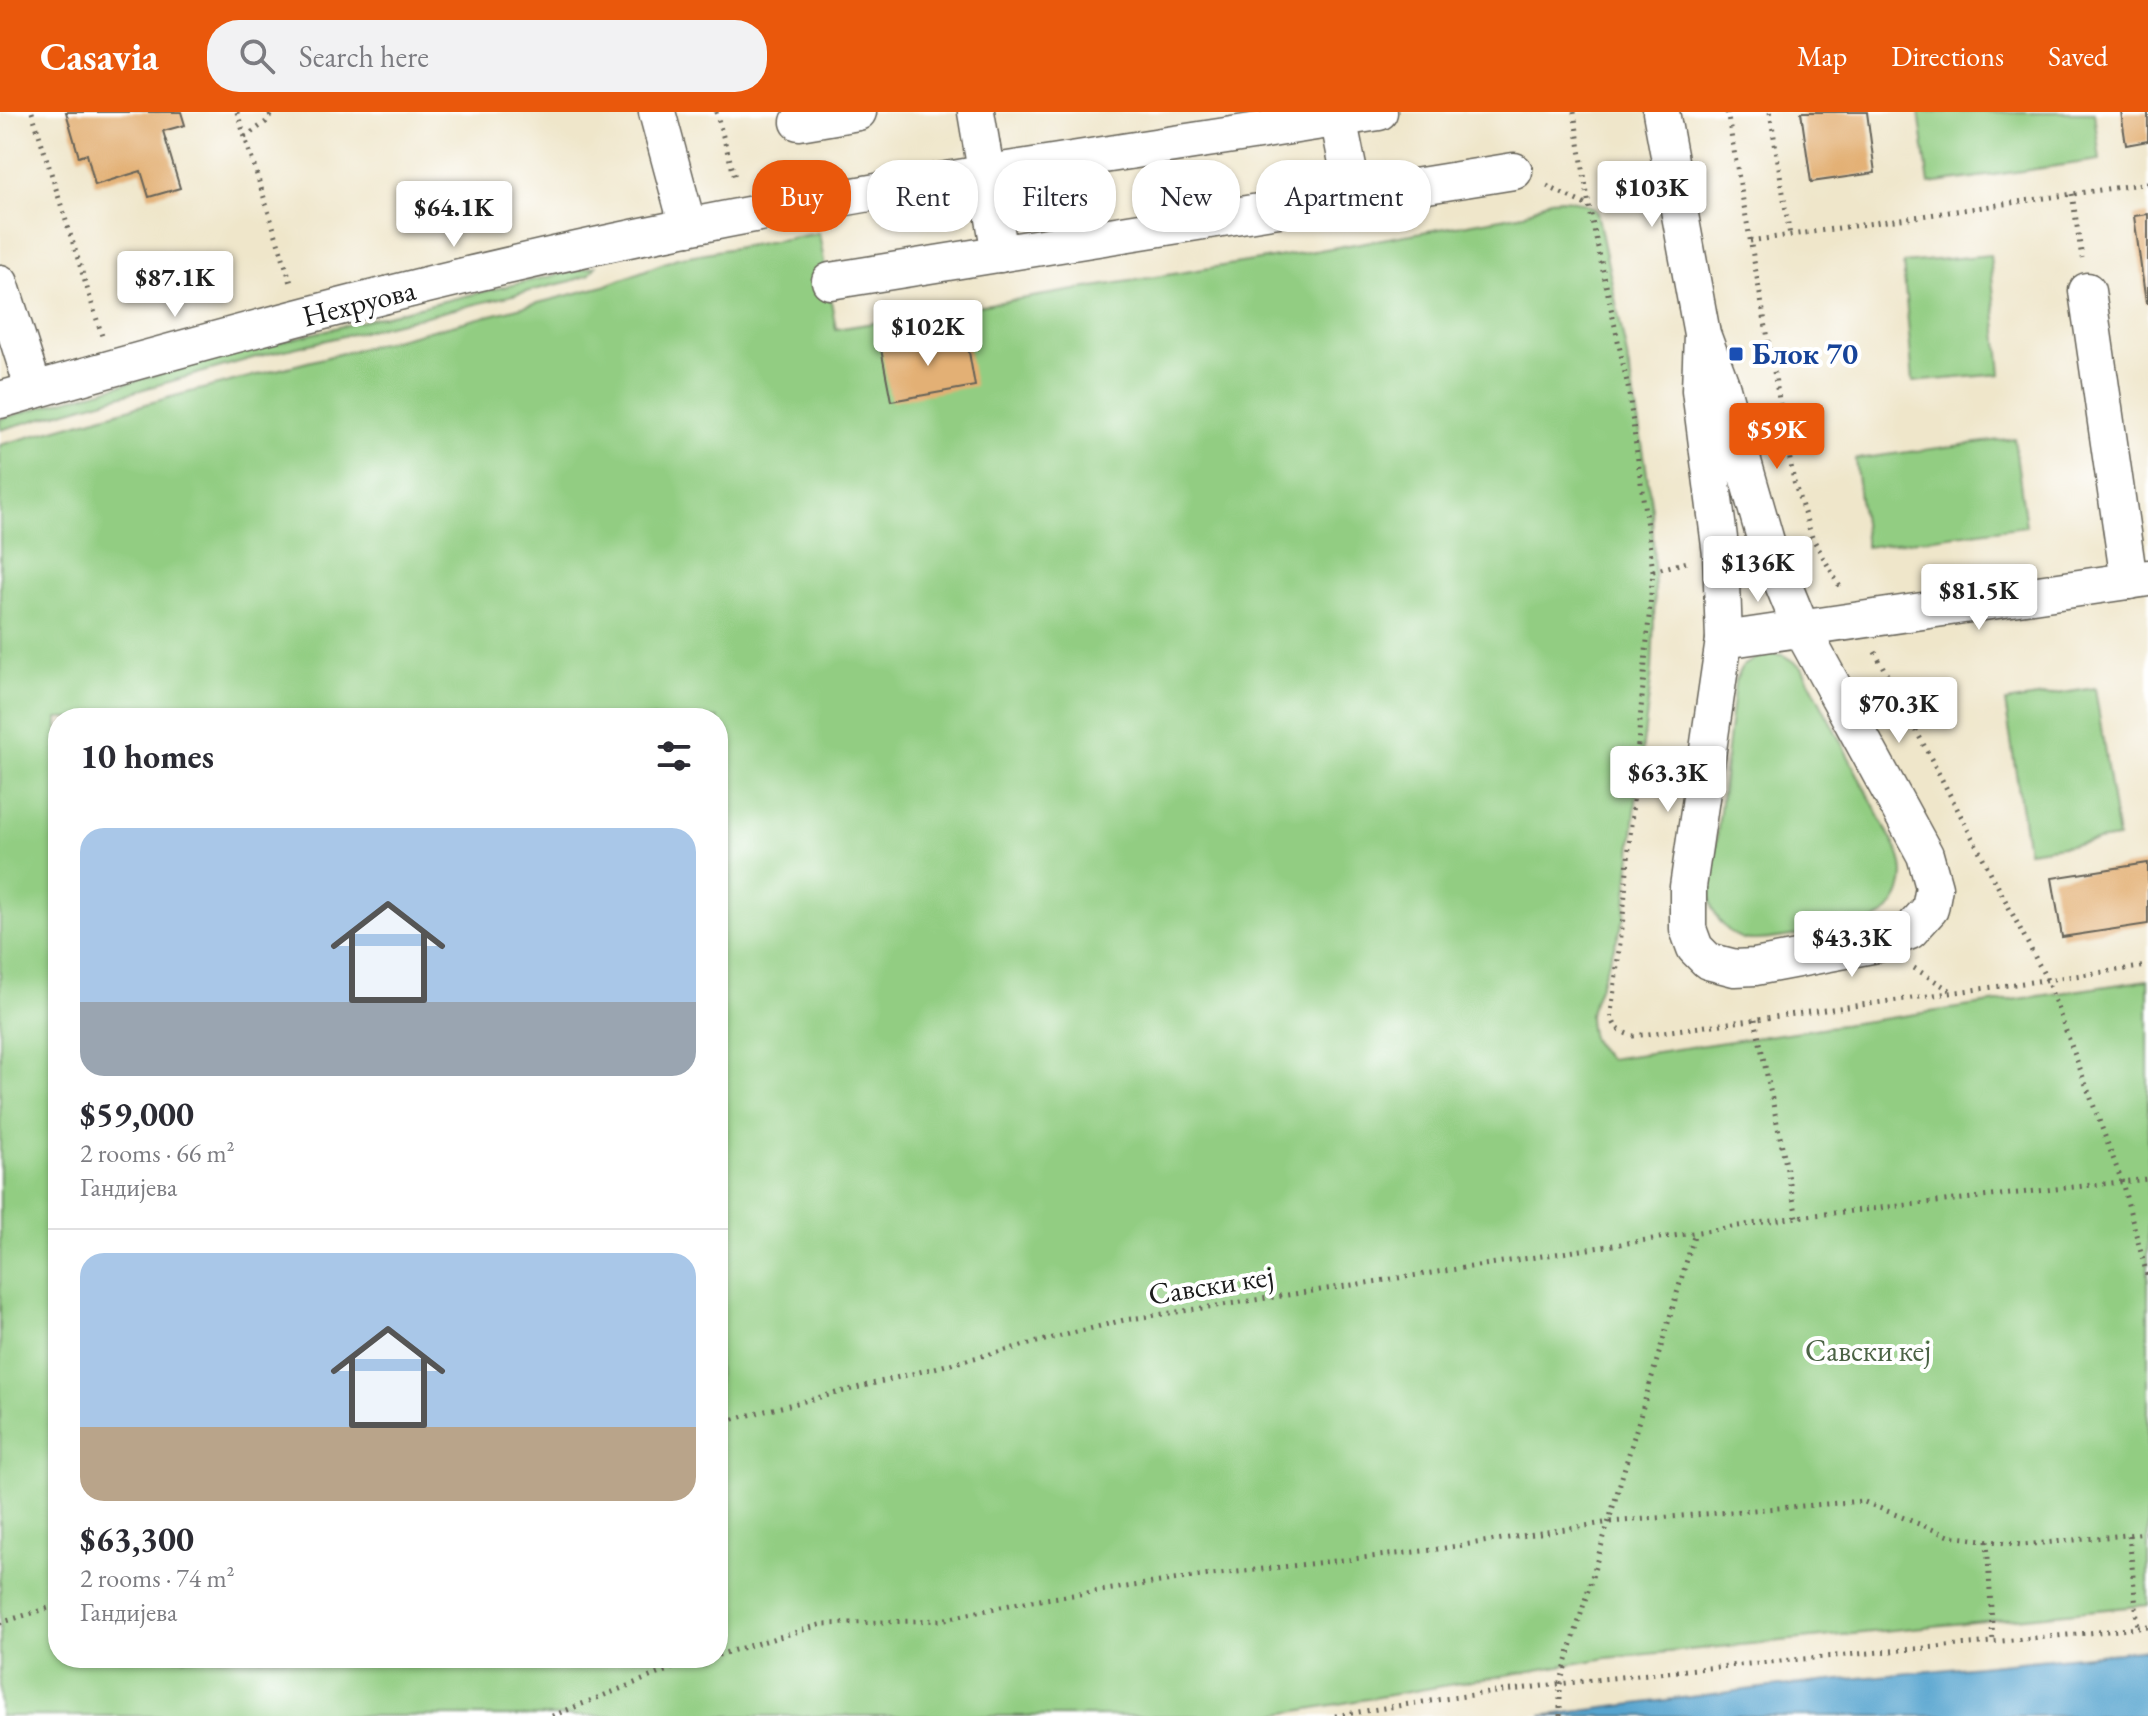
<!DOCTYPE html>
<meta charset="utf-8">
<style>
body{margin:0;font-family:"EB Garamond",serif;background:#f2f2f3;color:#2b2b33;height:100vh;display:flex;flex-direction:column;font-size:30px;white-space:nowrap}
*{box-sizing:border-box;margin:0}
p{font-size:26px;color:#7c7c81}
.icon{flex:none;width:44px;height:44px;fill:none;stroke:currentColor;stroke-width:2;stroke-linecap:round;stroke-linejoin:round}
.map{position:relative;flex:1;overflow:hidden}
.side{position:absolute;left:48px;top:596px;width:680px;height:960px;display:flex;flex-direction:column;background:#fff;border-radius:32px;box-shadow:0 2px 6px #0004}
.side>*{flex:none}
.top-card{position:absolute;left:752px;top:48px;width:760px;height:72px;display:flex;gap:16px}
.price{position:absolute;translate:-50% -68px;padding:0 18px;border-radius:8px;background:#fff;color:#222;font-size:26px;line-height:52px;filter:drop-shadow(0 2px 4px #0008)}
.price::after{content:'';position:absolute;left:50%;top:48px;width:24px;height:18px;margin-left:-12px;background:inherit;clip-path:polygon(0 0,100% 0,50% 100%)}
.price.selected{background:#ea580c;color:#fff}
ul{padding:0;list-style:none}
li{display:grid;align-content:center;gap:16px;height:424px;padding:0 32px}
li+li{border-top:2px solid #e1e1e2}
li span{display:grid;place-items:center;height:248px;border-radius:24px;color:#555}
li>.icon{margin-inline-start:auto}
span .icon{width:144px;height:144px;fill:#fffc;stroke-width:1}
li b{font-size:34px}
h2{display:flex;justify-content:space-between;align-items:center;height:96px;padding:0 32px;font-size:34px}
.tag{padding:0 28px;border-radius:32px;background:#fff;box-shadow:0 2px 6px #0004;font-size:28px;line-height:72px}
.tag.selected{background:#ea580c;color:#fff}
header{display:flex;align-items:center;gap:48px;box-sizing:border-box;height:112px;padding:0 40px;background:#ea580c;color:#fff}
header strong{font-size:38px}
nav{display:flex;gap:44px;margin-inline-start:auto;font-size:28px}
.search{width:560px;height:72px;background:#f2f2f3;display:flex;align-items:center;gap:20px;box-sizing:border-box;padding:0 28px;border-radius:32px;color:#7c7c81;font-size:30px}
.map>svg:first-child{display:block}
.green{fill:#92cd82;stroke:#57744f;stroke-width:2;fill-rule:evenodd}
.water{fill:#56a4cf;stroke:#396076;stroke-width:2}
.building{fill:#e3b074}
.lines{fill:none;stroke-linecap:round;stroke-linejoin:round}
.minor-casing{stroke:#666359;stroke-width:39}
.path{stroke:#666359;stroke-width:5;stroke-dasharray:2 6;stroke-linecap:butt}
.minor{stroke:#fff;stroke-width:36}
.transit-dot{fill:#1a4fb4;stroke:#fff;stroke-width:3}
.labels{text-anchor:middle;stroke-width:8;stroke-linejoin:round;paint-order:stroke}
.street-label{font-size:30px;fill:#1c1c1c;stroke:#fff}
.transit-label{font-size:30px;font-weight:bold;fill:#164399;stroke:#fff;text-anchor:start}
.park-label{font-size:30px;fill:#4b6345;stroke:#fff}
</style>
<header>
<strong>Casavia</strong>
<div class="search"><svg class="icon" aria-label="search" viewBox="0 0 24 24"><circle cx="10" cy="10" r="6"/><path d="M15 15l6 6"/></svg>Search here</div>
<nav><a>Map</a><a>Directions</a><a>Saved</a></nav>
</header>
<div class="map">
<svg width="2148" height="1604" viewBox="0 0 2148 1604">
<rect width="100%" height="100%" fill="#fff"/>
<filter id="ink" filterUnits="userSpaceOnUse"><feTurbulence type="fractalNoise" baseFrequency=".0125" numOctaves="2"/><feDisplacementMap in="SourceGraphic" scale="16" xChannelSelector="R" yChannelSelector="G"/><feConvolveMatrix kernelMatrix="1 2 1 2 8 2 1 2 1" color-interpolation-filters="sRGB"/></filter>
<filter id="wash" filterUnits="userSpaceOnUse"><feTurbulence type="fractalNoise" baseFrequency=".006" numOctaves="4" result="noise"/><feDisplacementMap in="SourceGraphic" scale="32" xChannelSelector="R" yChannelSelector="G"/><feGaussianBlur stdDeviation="1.8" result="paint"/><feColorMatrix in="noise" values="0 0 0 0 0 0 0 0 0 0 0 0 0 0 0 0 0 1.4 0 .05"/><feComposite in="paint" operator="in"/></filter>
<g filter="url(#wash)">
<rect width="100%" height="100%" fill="#efe6ca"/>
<g class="green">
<path d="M1919 0H2094L2100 48 1929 72Z"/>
<path d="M1562 87C1576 89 1587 90 1597 100L1626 239 1645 348 1652 397 1655 481 1652 560 1636 690 1625 805 1589 903C1589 923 1594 935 1609 947L2148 868V1493L1607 1546 1268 1604H0V333L171 285 604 174 677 146 819 121 836 217 1320 138 1524 102 1550 88ZM58 606H718V1546H58Z"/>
<path d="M1990 143 2001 262 1913 270 1903 151Z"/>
<path d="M596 154 589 163 571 169 260 244 0 318V307C197 250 396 198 596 154Z"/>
<path d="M2014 326 2026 414 1866 435 1855 347Z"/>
<path d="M1765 541 1783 543 1802 555 1899 742C1909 768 1899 796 1875 808 1850 813 1762 833 1743 827 1725 821 1712 802 1710 784L1735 569 1743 554Z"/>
<path d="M2095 576 2118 726 2028 739 2005 590Z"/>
</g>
<path class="water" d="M2148 1537V1604H1541L1760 1576Z"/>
<g id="blocks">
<g class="building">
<path d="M66 0H181L185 13 163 19 180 76 149 85 141 59 95 73 87 42 79 45Z"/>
<path d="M1801 0H1867L1875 61 1811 70Z"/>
<path d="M2121 0H2148V29L2126 33Z"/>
<path d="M2148 102V191H2146L2134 104Z"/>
<path d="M966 223 975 274 891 289 881 237Z"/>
<path d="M2148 751V812L2062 825 2052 766Z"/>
</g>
</g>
</g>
<g filter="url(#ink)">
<use href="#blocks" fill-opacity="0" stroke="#666359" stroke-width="2"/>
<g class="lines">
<defs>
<g id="minor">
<path d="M657 0 688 115"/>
<path d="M976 0 1000 142"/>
<path d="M1337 0 1354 86"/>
<path d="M1661 0 1702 222 1721 273 1767 433 1801 516 1925 743 1934 775 1930 797 1910 819 1877 832 1755 855 1735 856 1708 849 1695 836 1688 817V775L1724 528 1721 442 1700 278 1702 222"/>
<path d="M799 10 858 0"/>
<path d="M830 169 1514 59"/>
<path d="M0 171 34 278"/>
<path d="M2087 179 2129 469"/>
<path d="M0 288C227 223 455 161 687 115 916 69 1148 37 1379 0"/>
<path d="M1724 528 2148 466"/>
</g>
</defs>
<use href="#minor" class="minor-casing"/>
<g class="path">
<path d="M32 0 102 224"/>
<path d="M237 0 291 171"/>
<path d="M716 0 736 69"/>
<path d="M1574 0 1589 94 1628 275 1653 459 1622 816 1611 901C1614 916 1618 919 1633 924L2148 854"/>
<path d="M1727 0 1794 370 1812 425 1840 475"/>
<path d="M1770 0 1790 124"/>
<path d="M245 25 266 10 272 0"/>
<path d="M1547 74 1588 94"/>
<path d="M2072 82 2082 146"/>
<path d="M1750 129 2148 71"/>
<path d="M1653 459 1687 450"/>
<path d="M1875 540 2047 868 2122 1070 2148 1167"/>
<path d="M1914 856 1953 880"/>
<path d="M1755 907 1797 1105"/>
<path d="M718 1311 1124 1208 1797 1105 2148 1067"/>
<path d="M2129 1423 2138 1516"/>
<path d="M1987 1429 1993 1530"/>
<path d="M0 1511 58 1493"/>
<path d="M718 1543 823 1512 941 1508 1019 1491 1193 1465 1432 1438 1610 1410 1862 1389 1949 1424 2022 1433 2148 1421"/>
<path d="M552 1604 675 1555 706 1546"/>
<path d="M1335 1604C1604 1558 1877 1543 2148 1515"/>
<path d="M1560 1604V1572L1695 1121"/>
</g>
<use href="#minor" class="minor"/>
</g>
</g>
<rect class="transit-dot" x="1728" y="234" width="16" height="16" rx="4"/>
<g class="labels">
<g class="street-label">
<text transform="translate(359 191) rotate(-14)" y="10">Нехруова</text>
<text transform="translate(1211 1173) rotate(-9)" y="10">Савски кеј</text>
</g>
<g class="transit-label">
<text x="1752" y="252">Блок 70</text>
</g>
<g class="park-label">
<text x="1868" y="1249">Савски кеј</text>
</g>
</g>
</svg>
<b class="price" style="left:1652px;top:117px">$103K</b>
<b class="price" style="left:454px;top:137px">$64.1K</b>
<b class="price" style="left:175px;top:207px">$87.1K</b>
<b class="price" style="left:928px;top:256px">$102K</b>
<b class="price selected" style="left:1777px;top:359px">$59K</b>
<b class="price" style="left:1758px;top:492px">$136K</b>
<b class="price" style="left:1979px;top:520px">$81.5K</b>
<b class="price" style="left:1899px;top:633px">$70.3K</b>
<b class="price" style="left:1668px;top:702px">$63.3K</b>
<b class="price" style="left:1852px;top:867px">$43.3K</b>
<div class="top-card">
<a class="tag selected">Buy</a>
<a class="tag">Rent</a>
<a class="tag">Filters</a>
<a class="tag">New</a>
<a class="tag">Apartment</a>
</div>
<section class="side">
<h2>10 homes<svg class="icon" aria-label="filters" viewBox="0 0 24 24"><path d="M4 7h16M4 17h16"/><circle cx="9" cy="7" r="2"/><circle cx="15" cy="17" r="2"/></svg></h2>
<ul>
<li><span style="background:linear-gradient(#a9c7e8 70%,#9aa5b1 0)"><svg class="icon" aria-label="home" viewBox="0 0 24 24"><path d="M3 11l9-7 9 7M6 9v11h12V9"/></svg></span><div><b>$59,000</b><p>2 rooms · 66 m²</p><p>Гандијева</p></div></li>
<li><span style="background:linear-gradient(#a9c7e8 70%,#b9a48a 0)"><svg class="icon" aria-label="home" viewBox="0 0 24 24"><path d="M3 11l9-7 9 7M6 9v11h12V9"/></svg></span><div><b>$63,300</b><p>2 rooms · 74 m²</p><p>Гандијева</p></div></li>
</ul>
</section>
</div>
